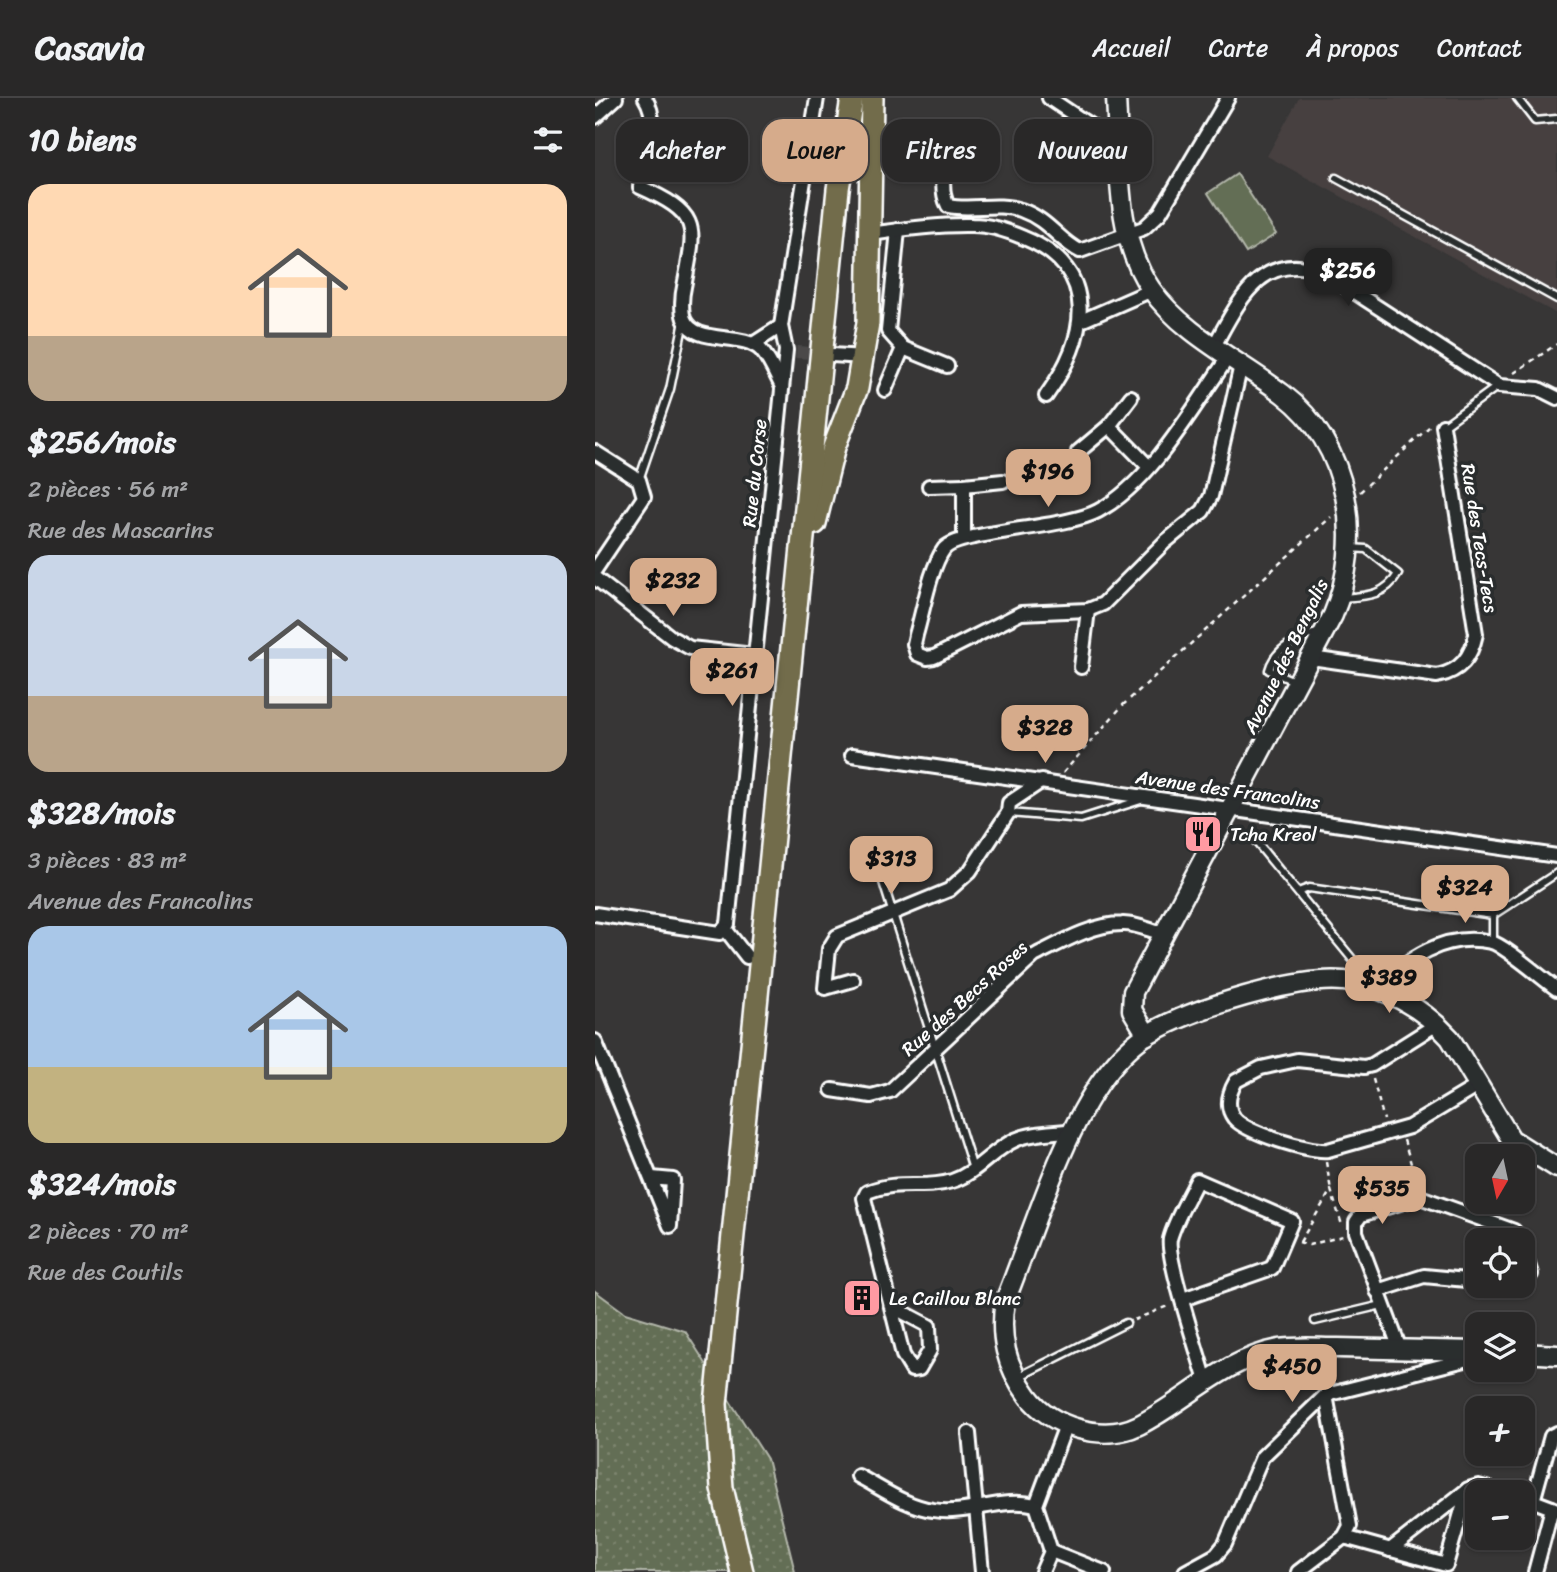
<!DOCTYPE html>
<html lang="fr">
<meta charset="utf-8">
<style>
body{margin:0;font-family:Sriracha,sans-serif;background:#353434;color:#f1f3f6;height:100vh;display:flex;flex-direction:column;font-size:26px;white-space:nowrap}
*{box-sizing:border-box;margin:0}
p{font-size:23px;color:#a5a6a8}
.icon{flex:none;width:38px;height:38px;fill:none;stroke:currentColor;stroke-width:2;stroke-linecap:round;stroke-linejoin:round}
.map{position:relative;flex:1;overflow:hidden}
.panel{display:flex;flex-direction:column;background:#292828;width:595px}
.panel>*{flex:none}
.guide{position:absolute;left:21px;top:21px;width:665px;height:63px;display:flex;gap:14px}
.needle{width:46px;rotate:189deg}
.tools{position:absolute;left:870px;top:1046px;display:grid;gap:14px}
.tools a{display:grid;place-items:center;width:70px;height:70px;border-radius:14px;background:#292828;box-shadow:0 2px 5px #0004,0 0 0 2px #454445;font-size:35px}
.price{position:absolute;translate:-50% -60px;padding:0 16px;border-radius:14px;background:#d6ab8b;color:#111;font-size:23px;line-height:46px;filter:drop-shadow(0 2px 4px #0008)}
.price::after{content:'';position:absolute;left:50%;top:42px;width:21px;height:16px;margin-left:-10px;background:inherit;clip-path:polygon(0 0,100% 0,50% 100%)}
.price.active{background:#222;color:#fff}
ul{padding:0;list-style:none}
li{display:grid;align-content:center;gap:14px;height:371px;padding:0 28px}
li span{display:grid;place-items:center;height:217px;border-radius:21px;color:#555}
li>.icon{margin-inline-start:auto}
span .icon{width:126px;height:126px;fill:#fffc;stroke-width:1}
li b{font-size:30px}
h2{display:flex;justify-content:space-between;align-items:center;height:84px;padding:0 28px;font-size:30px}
.pill{padding:0 24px;border-radius:21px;background:#292828;box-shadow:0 2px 5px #0004,0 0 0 2px #454445;font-size:24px;line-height:63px}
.pill.active{background:#d6ab8b;color:#111}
header{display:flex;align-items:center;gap:42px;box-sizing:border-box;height:98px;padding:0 35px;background:#292828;border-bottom:2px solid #454445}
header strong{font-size:33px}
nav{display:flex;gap:38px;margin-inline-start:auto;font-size:24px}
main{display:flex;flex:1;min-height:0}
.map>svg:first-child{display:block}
.built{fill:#474040}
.grass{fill:url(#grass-dots);stroke:#b2b6aa;stroke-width:2}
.garden{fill:#646e54;stroke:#b2b6aa;stroke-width:2}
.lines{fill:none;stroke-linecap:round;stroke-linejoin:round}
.street-tunnel{stroke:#4b4a4a;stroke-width:12;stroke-dasharray:12 6;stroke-linecap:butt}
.lane-casing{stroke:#fff;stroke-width:11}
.street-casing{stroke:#fff;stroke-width:18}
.secondary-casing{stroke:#fff;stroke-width:23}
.primary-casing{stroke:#fff;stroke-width:26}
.path{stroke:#fff;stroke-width:2.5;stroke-dasharray:5 5;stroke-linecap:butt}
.lane{stroke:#2a2d2e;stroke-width:6}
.street{stroke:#2a2d2e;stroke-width:12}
.secondary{stroke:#2a2d2e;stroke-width:18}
.primary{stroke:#726c4b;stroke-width:21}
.labels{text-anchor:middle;stroke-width:7;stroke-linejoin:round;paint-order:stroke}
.street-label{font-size:19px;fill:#fff;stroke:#2a2d2e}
.poi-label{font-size:19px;fill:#fff;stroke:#2a2d2e;text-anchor:start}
</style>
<header>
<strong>Casavia</strong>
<nav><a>Accueil</a><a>Carte</a><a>À propos</a><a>Contact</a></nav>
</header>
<main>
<section class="panel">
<h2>10 biens<svg class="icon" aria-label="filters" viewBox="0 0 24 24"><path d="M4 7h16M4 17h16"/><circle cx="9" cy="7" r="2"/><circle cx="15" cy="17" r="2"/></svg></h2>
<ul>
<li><span style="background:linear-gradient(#ffd9b3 70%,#b9a48a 0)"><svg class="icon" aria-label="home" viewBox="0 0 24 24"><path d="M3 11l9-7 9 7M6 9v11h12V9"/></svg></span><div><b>$256/mois</b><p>2 pièces · 56 m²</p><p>Rue des Mascarins</p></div></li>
<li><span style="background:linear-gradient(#c9d6e8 65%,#b9a48a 0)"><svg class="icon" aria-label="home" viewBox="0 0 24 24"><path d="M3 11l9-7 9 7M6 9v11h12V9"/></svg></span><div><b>$328/mois</b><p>3 pièces · 83 m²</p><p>Avenue des Francolins</p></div></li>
<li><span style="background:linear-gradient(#a9c7e8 65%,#c2b280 0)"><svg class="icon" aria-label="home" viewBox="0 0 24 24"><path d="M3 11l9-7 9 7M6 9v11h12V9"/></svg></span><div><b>$324/mois</b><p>2 pièces · 70 m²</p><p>Rue des Coutils</p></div></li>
</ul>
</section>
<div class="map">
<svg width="962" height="1474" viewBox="0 0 962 1474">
<defs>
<pattern id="grass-dots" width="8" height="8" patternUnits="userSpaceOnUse" patternTransform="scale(1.75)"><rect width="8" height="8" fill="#646e54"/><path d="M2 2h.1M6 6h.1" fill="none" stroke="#7b846e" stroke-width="1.8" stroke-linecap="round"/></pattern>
</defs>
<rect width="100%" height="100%" fill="#373636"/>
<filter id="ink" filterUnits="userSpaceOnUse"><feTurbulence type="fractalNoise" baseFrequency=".0143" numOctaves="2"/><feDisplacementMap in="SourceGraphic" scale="14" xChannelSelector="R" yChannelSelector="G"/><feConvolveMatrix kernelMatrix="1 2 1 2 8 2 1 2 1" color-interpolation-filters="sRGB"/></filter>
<g filter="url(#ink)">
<path class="built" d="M704 0H962V216L672 58Z"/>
<path class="grass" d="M0 1193 30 1215 90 1233 172 1361 200 1474H0Z"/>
<path class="garden" d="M642 76 681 136 651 155 613 95Z"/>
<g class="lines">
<path class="street-tunnel" d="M201 254 230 256"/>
<defs>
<g id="lane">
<path d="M922 0 940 23 962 21"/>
<path d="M741 80 962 201"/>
<path d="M848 328 903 288"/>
<path d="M44 382 75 291 89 223"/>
<path d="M747 500C771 498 790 498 803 476L771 451 755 450"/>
<path d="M701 584 674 572C680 550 705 537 726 535"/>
<path d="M414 715 486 721 546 702"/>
<path d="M657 739 777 885"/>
<path d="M283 768 378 1071"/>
<path d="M703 794 714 790 898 817"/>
<path d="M898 817 962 775"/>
<path d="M898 844V817"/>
<path d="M720 1223 787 1207"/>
<path d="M423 1279 531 1225"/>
</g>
<g id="street">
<path d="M50 0C66 24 51 62 45 89 108 117 100 129 89 189 87 197 86 212 89 221 100 248 147 233 166 252 175 262 181 277 187 289"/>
<path d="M454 0 524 47"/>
<path d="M0 19 21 0"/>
<path d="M360 50C347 62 345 93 353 108 377 113 401 104 426 112 454 122 464 143 485 153L549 130 565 115 633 0"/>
<path d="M303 132 293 233 308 250 352 268"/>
<path d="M275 136C308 131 344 126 377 127 394 127 413 133 429 140 507 172 492 241 451 298"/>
<path d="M486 223 557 192"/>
<path d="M158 246 186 228"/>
<path d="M619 248C645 201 667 151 730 175L904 288 944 291 962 300"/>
<path d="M237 257 269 259"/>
<path d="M634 258C599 308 557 384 503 413 470 431 363 433 349 451 335 470 328 514 321 537L319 546 322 556 332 560 339 559 426 515 493 512 508 506 570 444 608 413 616 398 646 267"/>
<path d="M290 292 308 250"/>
<path d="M514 328 536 299"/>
<path d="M0 354 44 382 49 399 0 472"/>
<path d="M483 354 514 328 553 368"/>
<path d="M369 387 408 383"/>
<path d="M334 388 369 387V440"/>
<path d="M0 480 77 540 95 550 159 557"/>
<path d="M716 560 842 578C866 573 876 559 881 536L848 328"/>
<path d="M486 569 493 512"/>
<path d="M257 657 962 758"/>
<path d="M0 816 125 835 133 826 191 252 186 228 222 0"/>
<path d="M131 832 152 859"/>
<path d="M258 882 230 890 234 851 242 838 354 792 375 773 413 715 414 705 447 683"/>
<path d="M783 892C810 860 851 834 896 844 909 847 949 882 962 891"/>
<path d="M842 926 777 967 769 969 702 962 666 970 641 983C634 995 630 1008 639 1020 651 1035 715 1054 733 1052L814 1029 884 987"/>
<path d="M0 943 75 1128 78 1082 57 1080"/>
<path d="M237 992 276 998 295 993 439 858C465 845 497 826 527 826 540 825 556 833 569 836"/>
<path d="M928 1151 936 1176 928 1179"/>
<path d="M782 1193 829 1178 882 1183"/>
<path d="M588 1201 677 1170 697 1123 602 1082C593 1101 580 1122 575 1141 571 1160 604 1258 611 1283"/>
<path d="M296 1208 334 1228 335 1252 324 1271 317 1272 308 1257 269 1100 272 1094C305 1081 328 1092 357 1083 382 1075 397 1052 420 1042 437 1034 461 1035 479 1032"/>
<path d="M805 1251 761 1134V1124L766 1117 825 1099 919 1133 925 1143"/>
<path d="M471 1327 441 1407 456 1453 509 1474"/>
<path d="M374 1335 387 1474"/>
<path d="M263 1378C286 1390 312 1409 338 1412 373 1418 407 1398 441 1407"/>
<path d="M928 1399 957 1410"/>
<path d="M938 1403 956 1338 962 1335"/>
<path d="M749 1439 851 1467 873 1391 883 1388 910 1395"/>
<path d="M795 1452 872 1392"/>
<path d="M447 1474 456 1453"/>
<path d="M590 1474 621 1457 630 1446 667 1359 731 1297 882 1259"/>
<path d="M703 1474 749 1439 755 1428 731 1297"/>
<path d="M940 1474 957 1410 962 1412"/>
</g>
<g id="secondary">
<path d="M521 0C525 62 519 138 556 191 587 236 645 263 688 296 756 348 769 443 738 517L538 894 537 912 552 937"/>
<path d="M882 1253C836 1252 789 1251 743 1250 724 1250 703 1248 684 1251 630 1261 591 1303 544 1327 508 1345 456 1329 433 1298 411 1268 404 1239 410 1203 438 1134 465 1039 509 979 521 963 537 945 555 935 597 911 701 878 749 883 789 888 828 910 855 940L916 1041 962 1070"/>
<path d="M928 1255 962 1257"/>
</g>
<g id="primary">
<path d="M220 425 239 349 262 290 273 225 277 0"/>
<path d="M147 1474 127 1390 121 1306 243 91 257 0"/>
</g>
</defs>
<use href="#lane" class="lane-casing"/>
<use href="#street" class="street-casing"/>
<use href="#secondary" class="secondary-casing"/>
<use href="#primary" class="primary-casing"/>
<g class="path">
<path d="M919 275 962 246"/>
<path d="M765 394 836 327"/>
<path d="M468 675 528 607 736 419"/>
<path d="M778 981 789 1022"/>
<path d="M809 1042 822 1086"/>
<path d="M731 1064 736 1092"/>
<path d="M704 1144 714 1147 748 1138"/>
<path d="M705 1144 736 1092 747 1127"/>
<path d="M539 1222 575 1207"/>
</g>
<use href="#lane" class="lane"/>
<use href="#street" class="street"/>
<use href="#secondary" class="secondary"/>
<use href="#primary" class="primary"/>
</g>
</g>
<defs>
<symbol id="restaurant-square" viewBox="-11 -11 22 22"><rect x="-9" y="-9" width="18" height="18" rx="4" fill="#ff9aa2" stroke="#2a2d2e"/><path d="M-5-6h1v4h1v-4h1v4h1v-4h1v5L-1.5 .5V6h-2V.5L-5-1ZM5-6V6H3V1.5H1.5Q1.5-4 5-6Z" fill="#111"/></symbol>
<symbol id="building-square" viewBox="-11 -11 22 22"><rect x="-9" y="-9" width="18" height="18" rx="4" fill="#ff9aa2" stroke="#2a2d2e"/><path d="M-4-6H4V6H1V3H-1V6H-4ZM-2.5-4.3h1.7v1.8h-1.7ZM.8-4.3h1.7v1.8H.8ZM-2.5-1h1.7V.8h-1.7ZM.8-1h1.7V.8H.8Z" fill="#111"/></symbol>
</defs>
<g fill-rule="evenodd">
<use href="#restaurant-square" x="586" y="714" width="44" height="44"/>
<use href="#building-square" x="245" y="1178" width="44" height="44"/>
</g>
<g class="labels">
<g class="street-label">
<text transform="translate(159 375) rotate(-84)" y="7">Rue du Corse</text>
<text transform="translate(885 440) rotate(81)" y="7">Rue des Tecs-Tecs</text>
<text transform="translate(690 558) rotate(-64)" y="7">Avenue des Bengalis</text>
<text transform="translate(633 691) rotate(8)" y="7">Avenue des Francolins</text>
<text transform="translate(369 900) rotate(-42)" y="7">Rue des Becs Roses</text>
</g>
<g class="poi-label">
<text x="635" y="743">Tcha Kreol</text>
<text x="294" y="1207">Le Caillou Blanc</text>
</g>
</g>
</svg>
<div class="tools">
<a><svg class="needle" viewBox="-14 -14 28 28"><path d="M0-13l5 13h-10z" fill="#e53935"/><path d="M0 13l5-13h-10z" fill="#a5a6a8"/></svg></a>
<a><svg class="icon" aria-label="locate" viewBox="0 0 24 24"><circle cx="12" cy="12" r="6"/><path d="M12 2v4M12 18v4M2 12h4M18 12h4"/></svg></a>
<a><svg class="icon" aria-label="layers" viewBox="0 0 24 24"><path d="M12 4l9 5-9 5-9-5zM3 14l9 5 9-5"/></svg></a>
<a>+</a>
<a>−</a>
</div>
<b class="price active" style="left:753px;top:210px">$256</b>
<b class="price" style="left:453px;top:411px">$196</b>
<b class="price" style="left:78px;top:520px">$232</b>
<b class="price" style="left:137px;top:610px">$261</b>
<b class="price" style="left:450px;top:667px">$328</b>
<b class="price" style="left:296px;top:798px">$313</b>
<b class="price" style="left:870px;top:827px">$324</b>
<b class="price" style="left:794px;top:917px">$389</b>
<b class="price" style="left:787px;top:1128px">$535</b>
<b class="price" style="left:697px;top:1306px">$450</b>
<div class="guide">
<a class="pill">Acheter</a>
<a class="pill active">Louer</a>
<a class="pill">Filtres</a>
<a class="pill">Nouveau</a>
</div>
</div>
</main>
